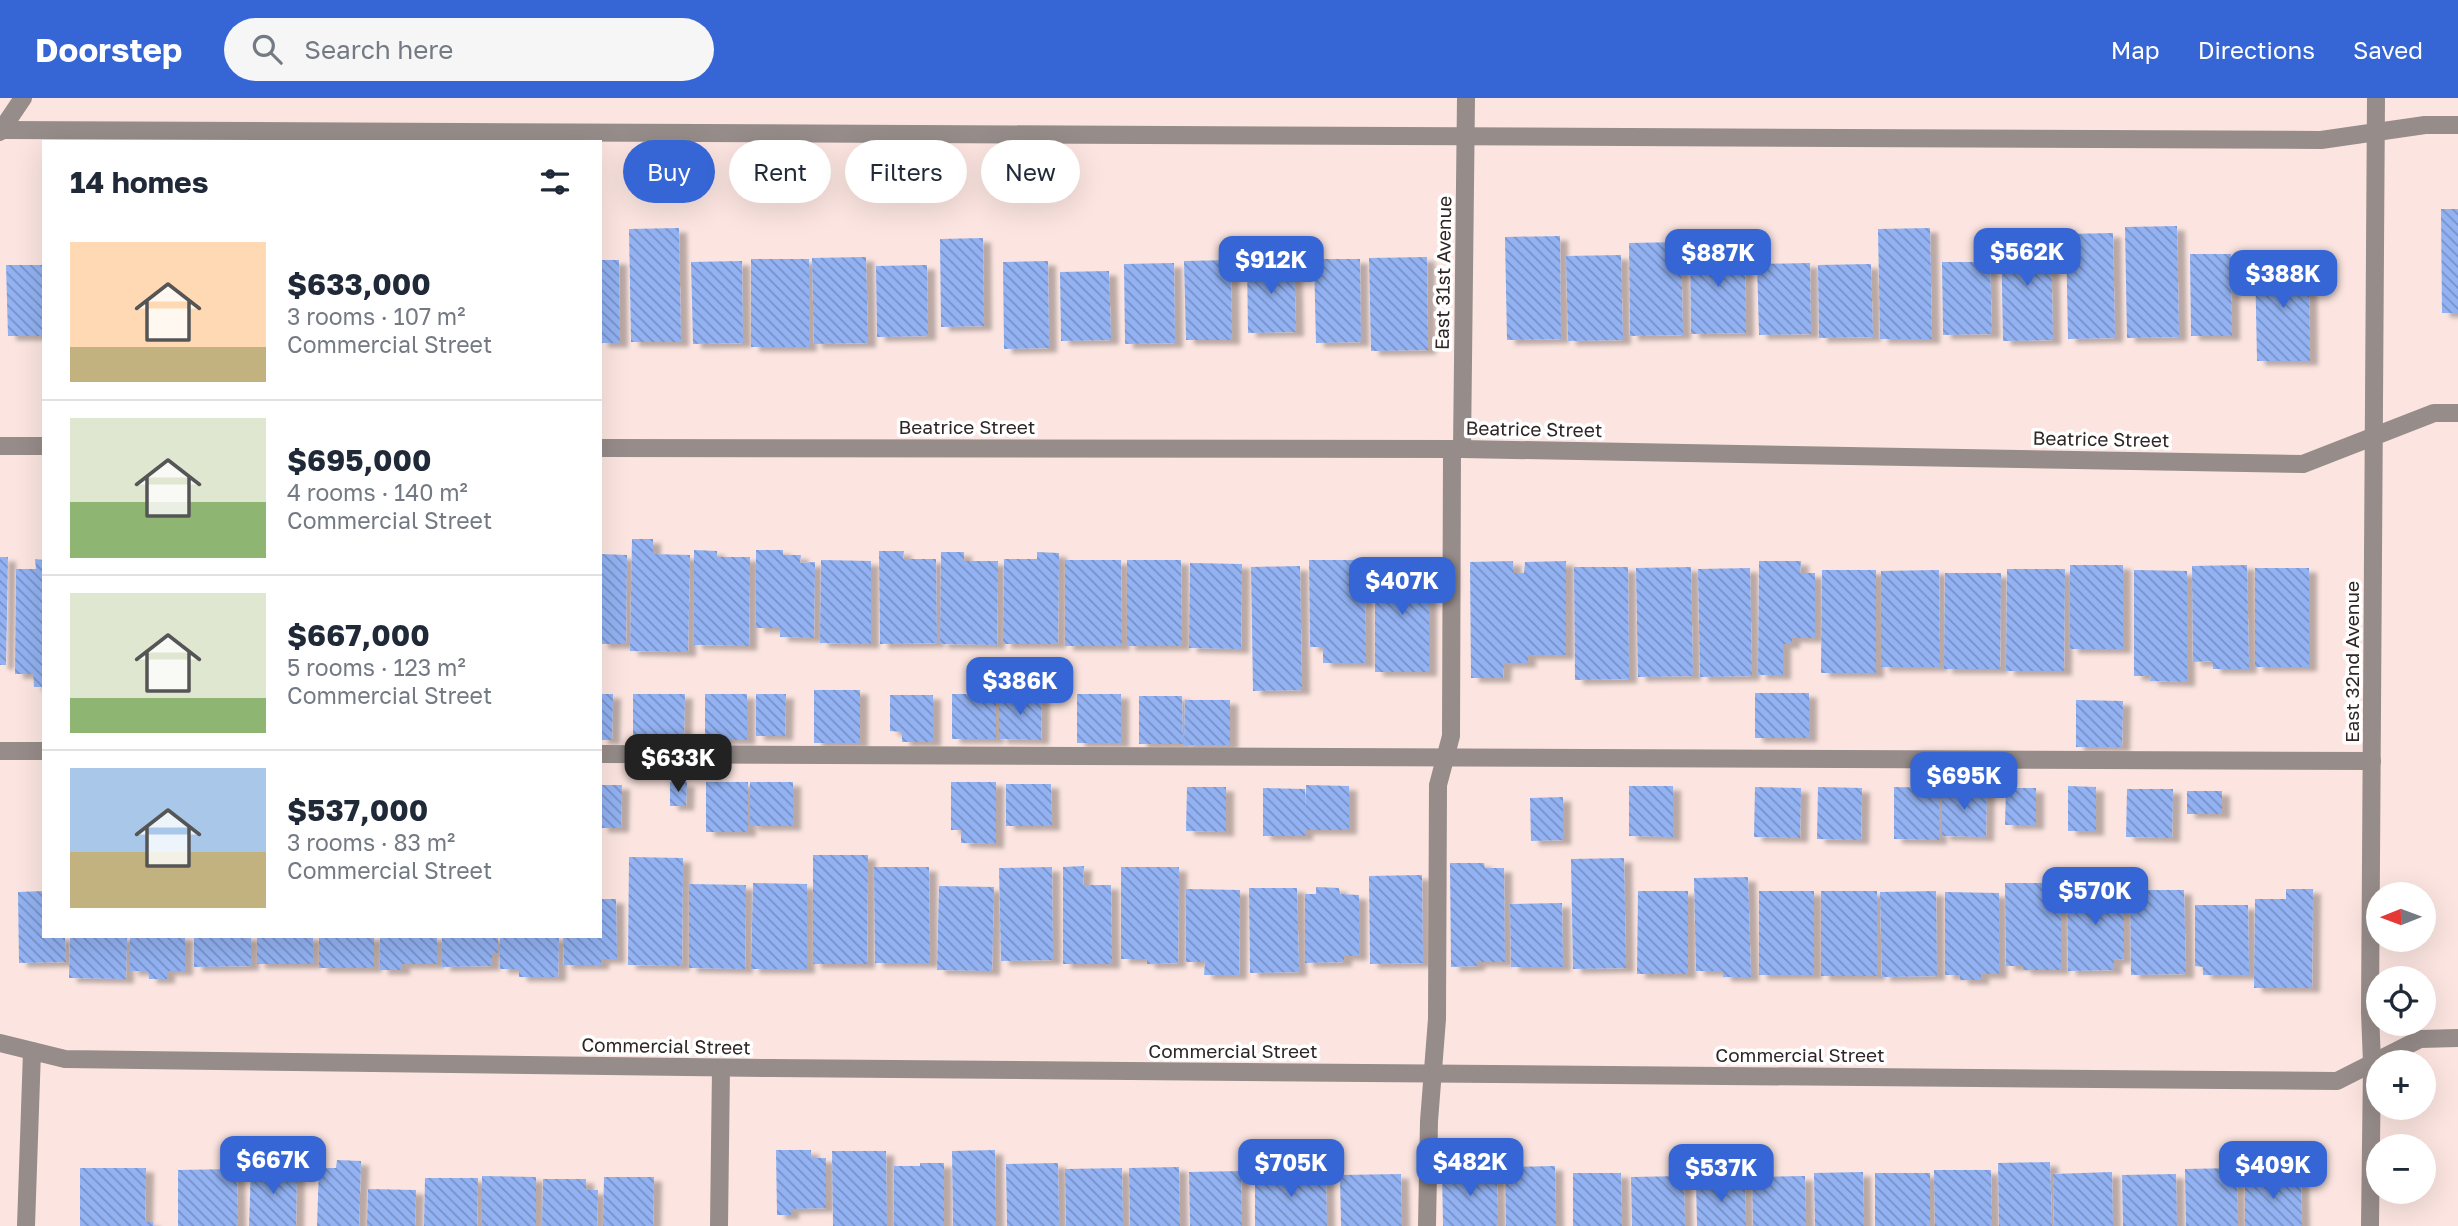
<!DOCTYPE html>
<meta charset="utf-8">
<style>
body{margin:0;font-family:"Golos Text",sans-serif;background:#f6f6f7;color:#1f2937;height:100vh;display:flex;flex-direction:column;font-size:26px;white-space:nowrap}
*{box-sizing:border-box;margin:0}
p{font-size:23px;color:#747a83}
.icon{flex:none;width:38px;height:38px;fill:none;stroke:currentColor;stroke-width:2;stroke-linecap:round;stroke-linejoin:round}
.map{position:relative;flex:1;overflow:hidden}
.sheet{position:absolute;left:42px;top:42px;width:560px;height:798px;display:flex;flex-direction:column;background:#fff;border-radius:0px;box-shadow:0 7px 28px #0002}
.sheet>*{flex:none}
.top-card{position:absolute;left:623px;top:42px;width:665px;height:63px;display:flex;gap:14px}
.needle{width:46px;rotate:269deg}
.fabs{position:absolute;left:2366px;top:784px;display:grid;gap:14px}
.fabs a{display:grid;place-items:center;width:70px;height:70px;border-radius:50%;background:#fff;box-shadow:0 7px 28px #0002;font-size:35px}
.price{position:absolute;translate:-50% -60px;padding:0 16px;border-radius:14px;background:#3666d5;color:#fff;font-size:23px;line-height:46px;filter:drop-shadow(0 2px 4px #0008)}
.price::after{content:'';position:absolute;left:50%;top:42px;width:21px;height:16px;margin-left:-10px;background:inherit;clip-path:polygon(0 0,100% 0,50% 100%)}
.price.selected{background:#222;color:#fff}
ul{padding:0;list-style:none}
li{display:flex;align-items:center;gap:21px;height:175px;padding:0 28px}
li+li{border-top:2px solid #e0e1e3}
li span{display:grid;place-items:center;flex:none;width:196px;height:140px;border-radius:0px;color:#555}
li>.icon{margin-inline-start:auto}
span .icon{width:84px;height:84px;fill:#fffc;stroke-width:1}
li b{font-size:30px}
h2{display:flex;justify-content:space-between;align-items:center;height:84px;padding:0 28px;font-size:30px}
.pill{padding:0 24px;border-radius:32px;background:#fff;box-shadow:0 7px 28px #0002;font-size:24px;line-height:63px}
.pill.selected{background:#3666d5;color:#fff}
header{display:flex;align-items:center;gap:42px;box-sizing:border-box;height:98px;padding:0 35px;background:#3666d5;color:#fff}
header strong{font-size:33px}
nav{display:flex;gap:38px;margin-inline-start:auto;font-size:24px}
.search{width:490px;height:63px;background:#f6f6f7;display:flex;align-items:center;gap:18px;box-sizing:border-box;padding:0 24px;border-radius:38px;color:#747a83;font-size:26px}
.map>svg:first-child{display:block}
.building{fill:url(#building-back-hatch);filter:url(#shadow)}
.lines{fill:none;stroke-linecap:round;stroke-linejoin:round}
.minor{stroke:#968c8a;stroke-width:18}
.labels{text-anchor:middle;stroke-width:7;stroke-linejoin:round;paint-order:stroke}
.street-label{font-size:19px;fill:#2e2524;stroke:#fff}
</style>
<header>
<strong>Doorstep</strong>
<div class="search"><svg class="icon" aria-label="search" viewBox="0 0 24 24"><circle cx="10" cy="10" r="6"/><path d="M15 15l6 6"/></svg>Search here</div>
<nav><a>Map</a><a>Directions</a><a>Saved</a></nav>
</header>
<div class="map">
<svg width="2458" height="1128" viewBox="0 0 2458 1128">
<defs>
<pattern id="building-back-hatch" width="6" height="6" patternUnits="userSpaceOnUse" patternTransform="scale(1.75)"><rect width="6" height="6" fill="#92b2f3"/><path d="M-1 5l2 2M0 0l6 6M5-1l2 2" fill="none" stroke="#7891c5"/></pattern>
<filter id="shadow"><feDropShadow dx="8" dy="4.5" stdDeviation="2" flood-color="#0004"/></filter>
</defs>
<rect width="100%" height="100%" fill="#fce5e0"/>
<g class="building">
<path d="M2441 111H2458V215H2442Z"/>
<path d="M2177 128 2179 239 2127 240 2125 129Z"/>
<path d="M679 130 681 244H631L629 131Z"/>
<path d="M1930 130 1932 241H1880L1878 131Z"/>
<path d="M2113 135 2115 240 2068 241 2066 136Z"/>
<path d="M1560 138 1561 241 1507 242 1505 139Z"/>
<path d="M2051 138 2053 242 2003 243 2001 139Z"/>
<path d="M983 140 984 228 941 229 940 141Z"/>
<path d="M1681 144 1683 237 1630 238 1629 145Z"/>
<path d="M1745 146 1746 235 1691 236 1690 147Z"/>
<path d="M2190 156H2231L2232 238H2191Z"/>
<path d="M1621 157 1623 242 1568 243 1566 158Z"/>
<path d="M866 159 868 245 814 246 812 160Z"/>
<path d="M1427 159 1428 252 1371 253 1369 160Z"/>
<rect x="751" y="161" width="58" height="88"/>
<path d="M1294 161 1296 234 1248 235 1247 162Z"/>
<path d="M1314 161H1360L1361 244 1316 245Z"/>
<path d="M2309 161 2310 263H2257L2255 162Z"/>
<path d="M600 162H619L620 245H600Z"/>
<path d="M1231 162 1232 242H1186L1184 163Z"/>
<path d="M742 163 743 245 693 246 691 164Z"/>
<path d="M1048 163 1049 250 1004 251 1003 164Z"/>
<path d="M1942 164H1990L1992 236 1943 237Z"/>
<path d="M1174 165 1175 245 1125 246 1124 166Z"/>
<path d="M1810 165 1811 236 1759 237 1757 166Z"/>
<path d="M1871 166 1873 239 1819 240 1818 167Z"/>
<path d="M6 167H44V238H8Z"/>
<path d="M927 167 928 238 877 239 876 168Z"/>
<path d="M1109 173 1111 242 1061 243 1060 174Z"/>
<path d="M632 441H653V456L690 457 688 554 630 553Z"/>
<path d="M694 452 717 453V459H750L749 548 694 547Z"/>
<path d="M756 452H783V457H801L800 465 815 464 814 540 780 539V530H756Z"/>
<path d="M879 453H904L903 461H936L937 545 880 546Z"/>
<path d="M941 454H964V463H998L997 547 940 546Z"/>
<path d="M1037 454 1059 455 1058 546H1003L1004 461H1037Z"/>
<path d="M600 456 627 457 626 546H600Z"/>
<path d="M0 459H8L6 567H0Z"/>
<path d="M35 461 44 462V589H34L33 576H15L16 471H36Z"/>
<path d="M821 462 871 463V546L820 545Z"/>
<path d="M1065 462H1121L1122 548H1065Z"/>
<path d="M1127 462H1181L1182 548H1127Z"/>
<path d="M1309 462H1365L1366 565H1323V549H1310Z"/>
<path d="M1513 463 1514 475H1524L1525 464 1566 463V557H1528V565H1504L1503 580H1471L1470 464Z"/>
<path d="M1759 463H1801L1800 475H1815V540H1792V546H1783V577H1758Z"/>
<rect x="1375" y="464" width="54" height="110"/>
<path d="M1190 465 1242 466 1241 551 1189 550Z"/>
<rect x="2070" y="467" width="53" height="84"/>
<path d="M2247 467 2249 571H2213L2212 563 2193 564 2192 468Z"/>
<path d="M1300 468 1302 592 1253 593 1251 469Z"/>
<path d="M1574 469H1628L1629 581 1575 582Z"/>
<path d="M1691 469 1693 578 1638 579 1636 470Z"/>
<path d="M1750 470 1752 578 1700 579 1698 471Z"/>
<rect x="2255" y="470" width="54" height="99"/>
<path d="M2007 471H2065L2064 573H2006Z"/>
<path d="M1822 472H1876V575H1821Z"/>
<path d="M1939 472 1940 569H1881V473Z"/>
<path d="M2134 472 2187 473V584L2150 583 2151 578H2134Z"/>
<path d="M1945 475H2001L2000 571H1944Z"/>
<rect x="814" y="592" width="46" height="53"/>
<rect x="1755" y="595" width="54" height="45"/>
<path d="M600 596H613L612 642H600Z"/>
<path d="M633 596H685L684 638H633Z"/>
<rect x="705" y="596" width="42" height="46"/>
<path d="M756 596H786L785 638H756Z"/>
<rect x="952" y="596" width="44" height="45"/>
<rect x="1077" y="596" width="44" height="49"/>
<path d="M890 597H933V644H902V634L890 633Z"/>
<path d="M999 597H1042L1041 642 999 641Z"/>
<path d="M1139 598H1182L1183 646H1139Z"/>
<path d="M1185 602H1230V647H1184Z"/>
<path d="M2076 602 2123 603 2122 649H2076Z"/>
<path d="M670 684H687L686 708H670Z"/>
<rect x="706" y="684" width="42" height="50"/>
<rect x="750" y="684" width="43" height="44"/>
<path d="M951 684H996V746L961 745V732H951Z"/>
<path d="M1006 686H1051L1052 728H1006Z"/>
<path d="M600 687H622L621 730H600Z"/>
<path d="M1306 687 1349 688V732H1305V738H1263V690L1305 691 1306 711Z"/>
<path d="M1629 688H1673V739L1629 738Z"/>
<path d="M2068 688 2096 689V733H2068Z"/>
<path d="M1187 689H1226V734L1186 733Z"/>
<path d="M1755 689 1801 690 1800 740 1754 739Z"/>
<path d="M1818 689 1862 690 1861 742 1817 741Z"/>
<path d="M1894 689 1939 690V742L1894 741Z"/>
<path d="M1942 690 1987 691 1986 739 1942 738Z"/>
<path d="M2006 690H2036V727H2005Z"/>
<path d="M2127 691H2173L2172 740 2126 739Z"/>
<rect x="2187" y="693" width="35" height="23"/>
<path d="M1563 699V742L1531 743 1530 700Z"/>
<path d="M813 757H868L867 866H813Z"/>
<path d="M629 759 683 760 682 868 628 867Z"/>
<path d="M1624 760 1626 870 1573 871 1571 761Z"/>
<path d="M1450 765H1484L1485 770H1504L1505 864H1477V868L1451 869Z"/>
<path d="M1084 768 1083 787H1111L1112 866H1063V769Z"/>
<path d="M874 769H929L930 865H875Z"/>
<path d="M1052 769 1053 862 1001 863 999 770Z"/>
<path d="M1121 769H1179L1178 865 1147 866V861H1121Z"/>
<path d="M1422 777 1423 865 1370 866 1369 778Z"/>
<path d="M1748 779 1751 879H1723V873H1696L1694 780Z"/>
<path d="M753 785 807 786V871H751Z"/>
<path d="M2005 785H2061V872H2023V868H2006Z"/>
<path d="M689 786 746 787 745 871 689 870Z"/>
<path d="M939 788 994 789 992 873 937 872Z"/>
<path d="M2067 788H2124V861L2114 862V872L2068 873Z"/>
<path d="M1316 789 1339 790 1340 796 1359 797V858H1344V864L1305 865V796H1316Z"/>
<path d="M1249 790H1297L1299 874 1250 875Z"/>
<path d="M1186 791 1240 792 1239 877H1204L1205 864H1186Z"/>
<path d="M2286 791H2313L2312 890H2254L2255 801H2286Z"/>
<path d="M2130 792H2184L2186 876 2131 877Z"/>
<path d="M44 793V838H65L66 864 19 865 18 794Z"/>
<path d="M1638 793H1688V876H1637Z"/>
<rect x="1759" y="793" width="55" height="84"/>
<rect x="1821" y="793" width="56" height="85"/>
<path d="M1936 793 1937 878 1882 879 1880 794Z"/>
<path d="M1945 794 1999 795V876H1981V882H1960V877H1945Z"/>
<path d="M600 801H616L617 861H601V867H564L563 838H600Z"/>
<path d="M1562 805 1563 869H1511L1510 806Z"/>
<path d="M2195 807H2248L2249 877H2203V869L2195 868Z"/>
<path d="M70 838H127L126 881 69 880Z"/>
<path d="M130 838H185V873H167V881H149L148 873H130Z"/>
<path d="M194 838H251V868L194 869Z"/>
<rect x="257" y="838" width="56" height="28"/>
<rect x="319" y="838" width="55" height="32"/>
<path d="M380 838H437V866H402V872H380Z"/>
<path d="M442 838H498V855H492V868L442 869Z"/>
<path d="M500 838H559L558 879H519V871H500Z"/>
<path d="M776 1052H811V1060H826V1110L791 1111V1117H777Z"/>
<path d="M995 1052 996 1128H953L952 1053Z"/>
<path d="M832 1053H886L887 1128H833Z"/>
<path d="M337 1062 361 1063 359 1128H317L319 1070H336Z"/>
<path d="M2050 1064 2052 1128H1999L1998 1065Z"/>
<path d="M920 1065H944V1128H894V1068H920Z"/>
<path d="M1058 1065 1059 1128H1007L1006 1066Z"/>
<path d="M1281 1067H1301V1077L1326 1076 1327 1128H1255V1077H1282Z"/>
<path d="M251 1068 297 1069 296 1128H249Z"/>
<path d="M1555 1068 1556 1128H1506L1505 1069Z"/>
<path d="M1179 1069 1180 1128H1130L1129 1070Z"/>
<path d="M80 1070H146L145 1124H153V1128H80Z"/>
<path d="M1122 1070 1123 1128H1066L1065 1071Z"/>
<path d="M2237 1070 2238 1128H2186L2185 1071Z"/>
<path d="M237 1071 238 1128H178V1072Z"/>
<path d="M1497 1071 1498 1128H1443L1442 1072Z"/>
<path d="M1934 1072H1991L1992 1128H1935Z"/>
<path d="M1241 1073 1242 1128H1190L1189 1074Z"/>
<path d="M1863 1074 1864 1128H1815L1814 1075Z"/>
<path d="M2112 1074 2113 1128H2054L2053 1076Z"/>
<path d="M1573 1075H1621L1622 1128H1573Z"/>
<rect x="1875" y="1075" width="55" height="53"/>
<path d="M1401 1076 1402 1128H1341L1340 1077Z"/>
<path d="M2176 1076 2177 1128H2123L2122 1077Z"/>
<path d="M482 1078 536 1079V1128H482Z"/>
<path d="M1684 1078 1685 1128H1632L1631 1079Z"/>
<path d="M1805 1078 1806 1128H1753L1752 1079Z"/>
<path d="M2301 1078 2302 1128H2245V1079Z"/>
<path d="M604 1079H654L653 1128H603Z"/>
<path d="M425 1080H478L477 1128H424Z"/>
<path d="M543 1081H586V1092H598L597 1128H542Z"/>
<path d="M1696 1084H1745L1746 1128H1697Z"/>
<path d="M368 1091 416 1092 415 1128H367Z"/>
</g>
<g class="lines">
<g class="minor">
<path d="M1 32 2321 42 2425 27H2458"/>
<path d="M0 34 23 0"/>
<path d="M0 348H44"/>
<path d="M600 350 1462 351 2303 366 2434 315H2458"/>
<path d="M1462 351 1466 0"/>
<path d="M0 653H44"/>
<path d="M600 656 2372 663"/>
<path d="M0 945 65 961 770 970 2337 983 2420 941 2458 940"/>
<path d="M26 1128 32 953"/>
<path d="M719 1128 721 970"/>
<path d="M1427 1128 1429 1023 1437 921 1438 687 1451 638 1452 351"/>
<path d="M2370 1128 2372 965 2370 914 2376 0"/>
</g>
</g>
<g class="labels">
<g class="street-label">
<text transform="translate(1443 175) rotate(-89)" y="7">East 31st Avenue</text>
<text x="967" y="336">Beatrice Street</text>
<text transform="translate(1534 331) rotate(1)" y="7">Beatrice Street</text>
<text transform="translate(2101 341) rotate(1)" y="7">Beatrice Street</text>
<text transform="translate(2352 564) rotate(-90)" y="7">East 32nd Avenue</text>
<text transform="translate(666 948) rotate(1)" y="7">Commercial Street</text>
<text x="1233" y="960">Commercial Street</text>
<text x="1800" y="964">Commercial Street</text>
</g>
</g>
</svg>
<div class="fabs">
<a><svg class="needle" viewBox="-14 -14 28 28"><path d="M0-13l5 13h-10z" fill="#e53935"/><path d="M0 13l5-13h-10z" fill="#747a83"/></svg></a>
<a><svg class="icon" aria-label="locate" viewBox="0 0 24 24"><circle cx="12" cy="12" r="6"/><path d="M12 2v4M12 18v4M2 12h4M18 12h4"/></svg></a>
<a>+</a>
<a>−</a>
</div>
<b class="price" style="left:2027px;top:190px">$562K</b>
<b class="price" style="left:1718px;top:191px">$887K</b>
<b class="price" style="left:1271px;top:198px">$912K</b>
<b class="price" style="left:2283px;top:212px">$388K</b>
<b class="price" style="left:1402px;top:519px">$407K</b>
<b class="price" style="left:1020px;top:619px">$386K</b>
<b class="price selected" style="left:678px;top:696px">$633K</b>
<b class="price" style="left:1964px;top:714px">$695K</b>
<b class="price" style="left:2095px;top:829px">$570K</b>
<b class="price" style="left:273px;top:1098px">$667K</b>
<b class="price" style="left:1470px;top:1100px">$482K</b>
<b class="price" style="left:1291px;top:1101px">$705K</b>
<b class="price" style="left:2273px;top:1103px">$409K</b>
<b class="price" style="left:1721px;top:1106px">$537K</b>
<div class="top-card">
<a class="pill selected">Buy</a>
<a class="pill">Rent</a>
<a class="pill">Filters</a>
<a class="pill">New</a>
</div>
<section class="sheet">
<h2>14 homes<svg class="icon" aria-label="filters" viewBox="0 0 24 24"><path d="M4 7h16M4 17h16"/><circle cx="9" cy="7" r="2"/><circle cx="15" cy="17" r="2"/></svg></h2>
<ul>
<li><span style="background:linear-gradient(#ffd9b3 75%,#c2b280 0)"><svg class="icon" aria-label="home" viewBox="0 0 24 24"><path d="M3 11l9-7 9 7M6 9v11h12V9"/></svg></span><div><b>$633,000</b><p>3 rooms · 107 m²</p><p>Commercial Street</p></div></li>
<li><span style="background:linear-gradient(#dfe7d0 60%,#8fb573 0)"><svg class="icon" aria-label="home" viewBox="0 0 24 24"><path d="M3 11l9-7 9 7M6 9v11h12V9"/></svg></span><div><b>$695,000</b><p>4 rooms · 140 m²</p><p>Commercial Street</p></div></li>
<li><span style="background:linear-gradient(#dfe7d0 75%,#8fb573 0)"><svg class="icon" aria-label="home" viewBox="0 0 24 24"><path d="M3 11l9-7 9 7M6 9v11h12V9"/></svg></span><div><b>$667,000</b><p>5 rooms · 123 m²</p><p>Commercial Street</p></div></li>
<li><span style="background:linear-gradient(#a9c7e8 60%,#c2b280 0)"><svg class="icon" aria-label="home" viewBox="0 0 24 24"><path d="M3 11l9-7 9 7M6 9v11h12V9"/></svg></span><div><b>$537,000</b><p>3 rooms · 83 m²</p><p>Commercial Street</p></div></li>
</ul>
</section>
</div>
